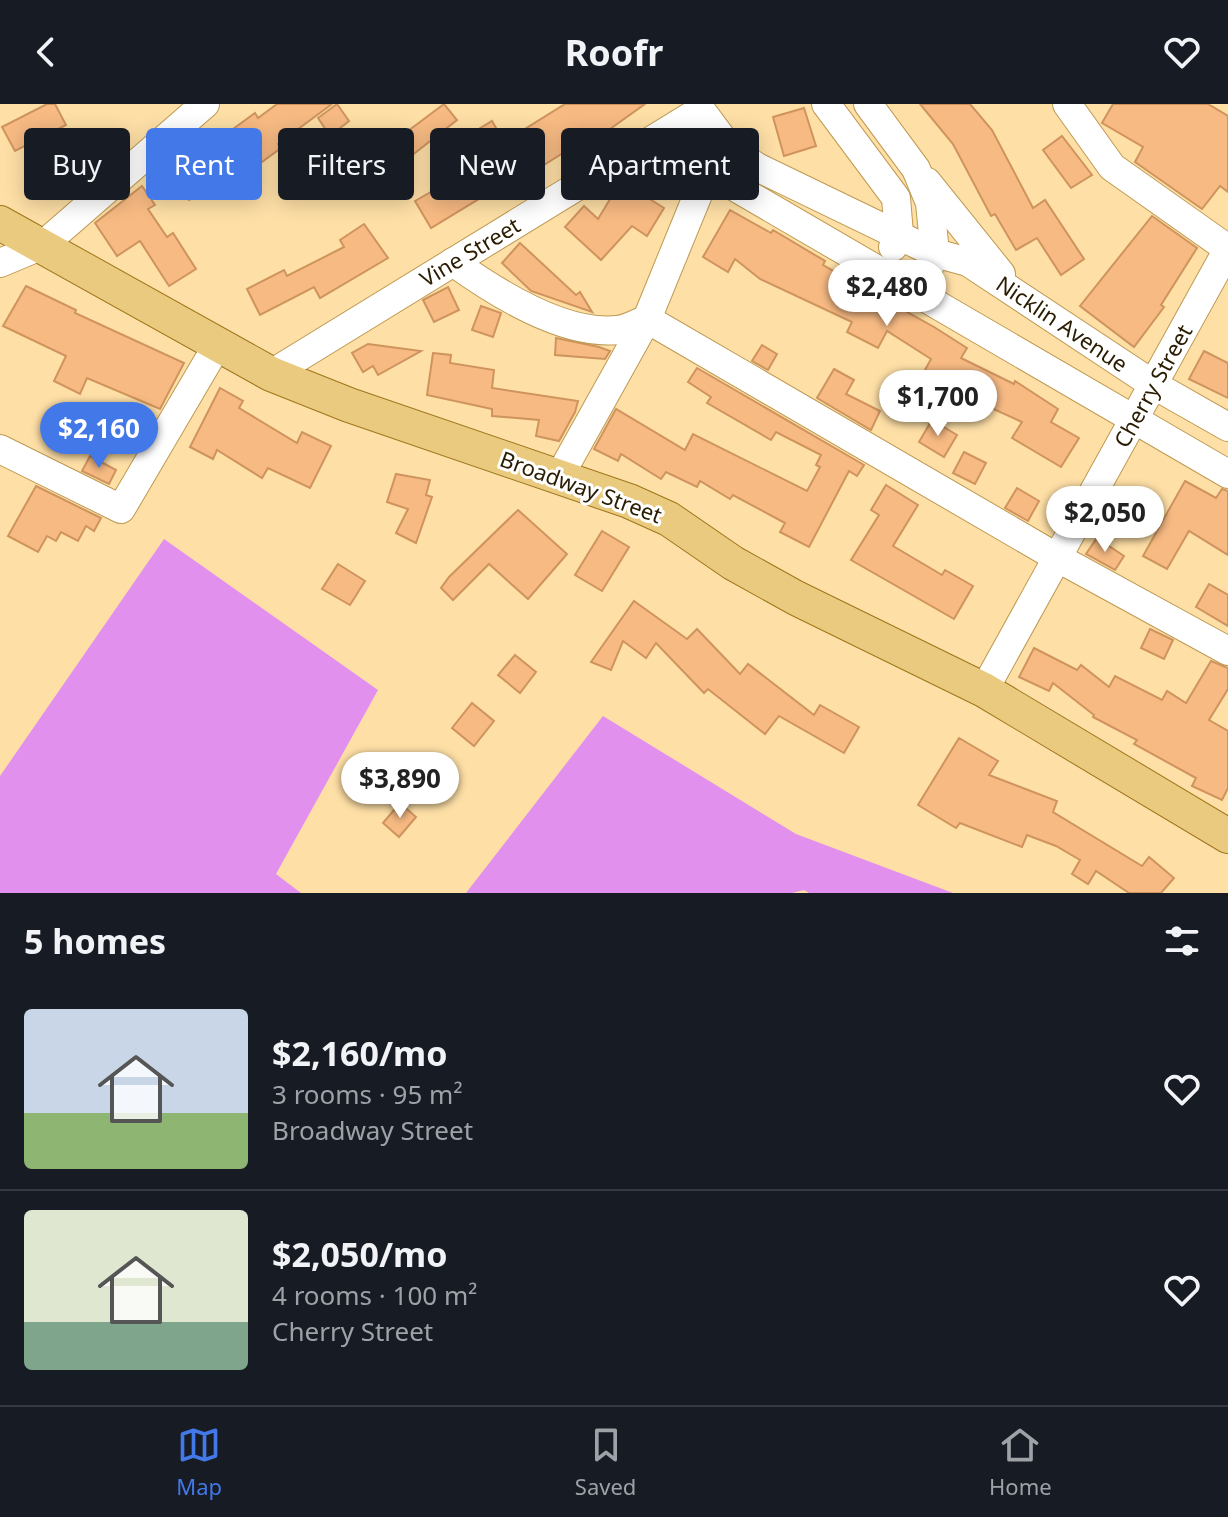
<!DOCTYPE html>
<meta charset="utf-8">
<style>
body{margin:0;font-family:"Noto Sans",sans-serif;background:#20242c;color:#f1f3f6;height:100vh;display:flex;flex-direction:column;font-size:30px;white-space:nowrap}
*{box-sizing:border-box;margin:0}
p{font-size:26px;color:#9ea1a6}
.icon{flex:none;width:44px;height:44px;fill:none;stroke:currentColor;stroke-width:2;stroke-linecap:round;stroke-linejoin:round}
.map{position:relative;height:789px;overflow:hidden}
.side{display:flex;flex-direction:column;background:#171b24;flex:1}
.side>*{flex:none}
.guide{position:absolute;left:24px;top:24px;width:800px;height:72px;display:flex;gap:16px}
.price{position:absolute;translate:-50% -68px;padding:0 18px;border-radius:28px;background:#fff;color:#222;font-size:26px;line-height:52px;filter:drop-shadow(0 2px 4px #0008)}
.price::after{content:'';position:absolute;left:50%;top:48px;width:24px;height:18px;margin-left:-12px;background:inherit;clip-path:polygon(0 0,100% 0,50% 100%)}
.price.active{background:#4278e8;color:#fff}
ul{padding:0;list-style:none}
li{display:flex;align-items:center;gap:24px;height:200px;padding:0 24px}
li+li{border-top:2px solid #363941}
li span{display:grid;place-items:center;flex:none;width:224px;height:160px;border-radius:8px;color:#555}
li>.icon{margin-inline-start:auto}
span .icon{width:96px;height:96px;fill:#fffc;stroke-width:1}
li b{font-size:34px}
h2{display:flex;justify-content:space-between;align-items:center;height:96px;padding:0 24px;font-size:34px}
.pill{padding:0 28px;border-radius:8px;background:#171b24;box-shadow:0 4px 20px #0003;font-size:28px;line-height:72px}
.pill.active{background:#4278e8;color:#fff}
header{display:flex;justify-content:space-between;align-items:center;height:104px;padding:0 24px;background:#171b24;font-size:36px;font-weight:700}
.menu{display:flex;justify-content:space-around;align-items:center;height:112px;border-top:2px solid #363941;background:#171b24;font-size:22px;color:#9ea1a6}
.menu a{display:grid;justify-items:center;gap:4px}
.menu .active{color:#4278e8}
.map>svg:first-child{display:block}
.green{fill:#e290ed}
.building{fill:#f7ba83;stroke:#cf945e;stroke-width:2}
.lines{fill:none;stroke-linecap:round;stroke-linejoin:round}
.minor-casing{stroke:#be9a52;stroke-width:30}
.major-casing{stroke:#9e761b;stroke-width:36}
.minor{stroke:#fff;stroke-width:28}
.major{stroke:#eaca7f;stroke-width:34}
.labels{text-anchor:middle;stroke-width:6;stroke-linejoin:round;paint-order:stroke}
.street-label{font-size:22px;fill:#2a1c00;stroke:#fff}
</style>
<header><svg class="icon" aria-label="back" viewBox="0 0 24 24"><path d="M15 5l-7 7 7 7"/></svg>Roofr<svg class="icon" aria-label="heart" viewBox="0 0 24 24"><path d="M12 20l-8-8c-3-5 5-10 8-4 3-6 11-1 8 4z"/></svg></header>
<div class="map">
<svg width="1228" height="789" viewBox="0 0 1228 789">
<rect width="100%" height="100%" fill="#fedfa6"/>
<g class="green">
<path d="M164 435 378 586 276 770 301 789H0V672Z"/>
<path d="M603 612 796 730 953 789H809L804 786 792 789H466Z"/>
</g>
<g class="building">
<path d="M47 0H55L66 21 15 47 2 23Z"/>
<path d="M277 0H332L278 40 281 44 255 63 248 54 205 77 193 55 233 33 229 28 255 9 258 14Z"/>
<path d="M337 0 349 17 330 32 318 14Z"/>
<path d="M444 0 457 16 406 56 410 63 388 78 372 54Z"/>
<path d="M565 0H645L575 50 571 44 536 66 533 62 431 124 415 97 483 58 477 48 482 45 472 29 492 17 504 38Z"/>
<path d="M920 0H970L992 26 1033 104 1045 96 1084 155 1061 171 1037 134 1016 146 995 110 991 112 953 40Z"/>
<path d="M1113 0H1208L1228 12V88L1220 82 1202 105 1135 58 1143 43 1102 19Z"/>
<path d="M804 4 816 42 784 52 773 13Z"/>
<path d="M1062 32 1092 71 1071 84 1043 46Z"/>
<path d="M192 66 204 88 189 96 177 75Z"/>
<path d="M621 77 664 104 647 132 632 122 601 156 565 123 584 102 598 115Z"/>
<path d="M142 82 155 101 148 105 167 133 173 129 196 165 169 182 140 137 117 152 95 119Z"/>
<path d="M730 106 771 129 773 126 825 157 823 161 934 223 967 244 961 254 1014 280 1015 277 1058 305 1051 318 1079 334 1061 363 1012 334 1022 318 958 289 925 266 931 255 887 227 878 244 847 228 852 218 760 175 735 155 728 168 703 153Z"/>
<path d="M1152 112 1197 144 1161 201 1164 203 1134 243 1080 202Z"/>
<path d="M364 120 388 154 320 194 314 183 260 211 247 185 284 166 287 172 344 143 340 136Z"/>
<path d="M520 139 576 191 580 188 592 208 531 187 502 159Z"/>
<path d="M26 182 76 206 75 209 184 259 160 305 87 274 80 290 54 277 66 252 3 222Z"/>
<path d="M448 183 459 206 434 218 423 196Z"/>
<path d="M481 202 501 209 493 233 472 226Z"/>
<path d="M556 234 599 243 610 247 605 255 555 251Z"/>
<path d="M368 240 421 247 378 271 373 262 363 268 352 249Z"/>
<path d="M762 241 777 250 768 266 752 257Z"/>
<path d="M1204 247 1228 259V294L1189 275Z"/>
<path d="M433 249 451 251 450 259 494 266 492 284 578 297 575 308 559 337 536 332 539 316 492 312V305L427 291Z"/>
<path d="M697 264 864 361 857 372 849 367 809 443 780 428 785 419 733 391 730 395 700 377 697 383 666 368 661 375 621 350 618 357 594 345 616 305 685 346 693 330 807 387 820 363 816 361 821 351 776 328 771 336 707 299 711 293 688 278Z"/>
<path d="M834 265 854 276 846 290 880 307 871 326 817 294Z"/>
<path d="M220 284 243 297 239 304 297 339 302 328 331 342 310 384 268 364 262 374 217 346 213 355 190 343Z"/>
<path d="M932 316 957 331 944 353 919 338Z"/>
<path d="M964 348 986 359 975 380 953 369Z"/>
<path d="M90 352 116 366 109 380 82 367Z"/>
<path d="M396 370 430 376 426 391 432 393 416 439 396 429 408 405 387 398Z"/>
<path d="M1185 377 1216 394 1222 385 1228 387V451L1189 427 1167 465 1143 452Z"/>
<path d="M886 381 918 401 893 442 942 471 945 466 973 482 954 515 851 456 879 411 871 406Z"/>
<path d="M36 382 101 414 94 427 86 422 78 437 61 428 56 437 47 432 38 448 8 432Z"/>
<path d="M1017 384 1039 397 1028 417 1005 404Z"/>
<path d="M518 406 567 450 528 495 489 460 453 496 441 484 449 473Z"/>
<path d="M602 427 629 443 602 487 575 471Z"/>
<path d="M1097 434 1124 452 1115 466 1086 450Z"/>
<path d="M338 460 365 477 350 501 322 485Z"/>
<path d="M1209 480 1228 491V522L1196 503Z"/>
<path d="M634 497 687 535 697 525 740 570 748 560 814 611 820 601 859 623 844 649 779 612 765 630 708 585 704 589 656 539 646 554 623 537 611 566 591 558Z"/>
<path d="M1150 525 1173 536 1164 555 1141 544Z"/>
<path d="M1034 544 1077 566 1081 561 1109 583 1115 572 1162 596 1167 587 1186 599 1211 557 1228 564V585L1209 616 1228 627V684L1222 696 1192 682 1196 674 1134 640 1137 636 1093 613 1094 611 1053 579 1049 587 1019 573Z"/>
<path d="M515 551 536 568 520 589 498 571Z"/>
<path d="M472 599 494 617 474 642 452 624Z"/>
<path d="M959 634 998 657 989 671 1057 697 1053 708 1142 762 1149 753 1174 774 1161 789H1129L1096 767 1088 780 1072 770 1080 756 1056 742 1027 731 1022 743 960 719 956 724 918 701Z"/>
<path d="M400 699 416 713 399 733 383 719Z"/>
</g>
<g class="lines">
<defs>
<g id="minor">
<path d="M826 0 896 94 899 130 893 143"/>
<path d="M868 0 916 65 930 99 935 149 918 189"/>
<path d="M1067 0 1112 63 1228 145"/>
<path d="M701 6 730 45 757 63 935 149 968 158 1154 281 1228 323"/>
<path d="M677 21 710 61 735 83 1228 370"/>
<path d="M927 78 1001 170"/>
<path d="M453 158C495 188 563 232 618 226 627 225 638 219 647 215L1058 454 1228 547"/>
<path d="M0 159 43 141 205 0"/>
<path d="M271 270 693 11"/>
<path d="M0 345 121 405 218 240"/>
<path d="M559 373 647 215 710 61"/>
<path d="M984 586 1228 145"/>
</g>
<path id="major" d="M0 119 271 270 349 301 629 397 669 415 733 459 796 494 984 586 1228 732"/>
</defs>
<use href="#minor" class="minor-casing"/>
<use href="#major" class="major-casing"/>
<use href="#minor" class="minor"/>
<use href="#major" class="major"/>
</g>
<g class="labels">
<g class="street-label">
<text transform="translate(470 148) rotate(-31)" y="8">Vine Street</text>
<text transform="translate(1062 220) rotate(34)" y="8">Nicklin Avenue</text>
<text transform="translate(1153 282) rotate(-61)" y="8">Cherry Street</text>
<text transform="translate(581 383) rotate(20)" y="8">Broadway Street</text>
</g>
</g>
</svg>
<b class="price" style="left:887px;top:224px">$2,480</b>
<b class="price" style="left:938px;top:334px">$1,700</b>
<b class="price active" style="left:99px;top:366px">$2,160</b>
<b class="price" style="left:1105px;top:450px">$2,050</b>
<b class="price" style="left:400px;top:716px">$3,890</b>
<div class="guide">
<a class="pill">Buy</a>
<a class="pill active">Rent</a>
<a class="pill">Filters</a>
<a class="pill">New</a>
<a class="pill">Apartment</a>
</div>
</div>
<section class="side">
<h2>5 homes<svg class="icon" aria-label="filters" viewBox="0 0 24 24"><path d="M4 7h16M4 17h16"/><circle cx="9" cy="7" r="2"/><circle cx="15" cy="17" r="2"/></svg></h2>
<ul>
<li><span style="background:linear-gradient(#c9d6e8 65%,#8fb573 0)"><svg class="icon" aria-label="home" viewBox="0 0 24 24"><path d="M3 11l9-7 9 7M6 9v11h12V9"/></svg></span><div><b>$2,160/mo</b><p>3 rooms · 95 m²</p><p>Broadway Street</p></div><svg class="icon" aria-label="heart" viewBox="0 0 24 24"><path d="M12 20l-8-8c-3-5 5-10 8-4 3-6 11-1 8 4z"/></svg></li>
<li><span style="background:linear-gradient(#dfe7d0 70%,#7fa58c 0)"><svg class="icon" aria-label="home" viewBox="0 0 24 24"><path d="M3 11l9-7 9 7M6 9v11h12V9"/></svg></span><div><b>$2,050/mo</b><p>4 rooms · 100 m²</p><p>Cherry Street</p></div><svg class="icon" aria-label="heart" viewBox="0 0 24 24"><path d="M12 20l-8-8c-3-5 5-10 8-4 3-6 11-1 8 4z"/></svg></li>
</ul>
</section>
<nav class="menu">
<a class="active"><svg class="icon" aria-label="map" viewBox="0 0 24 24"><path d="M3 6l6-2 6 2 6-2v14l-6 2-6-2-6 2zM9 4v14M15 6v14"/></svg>Map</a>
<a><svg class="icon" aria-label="saved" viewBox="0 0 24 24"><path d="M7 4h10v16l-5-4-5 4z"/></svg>Saved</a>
<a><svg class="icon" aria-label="home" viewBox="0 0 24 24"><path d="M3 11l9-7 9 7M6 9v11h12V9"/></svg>Home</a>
</nav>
